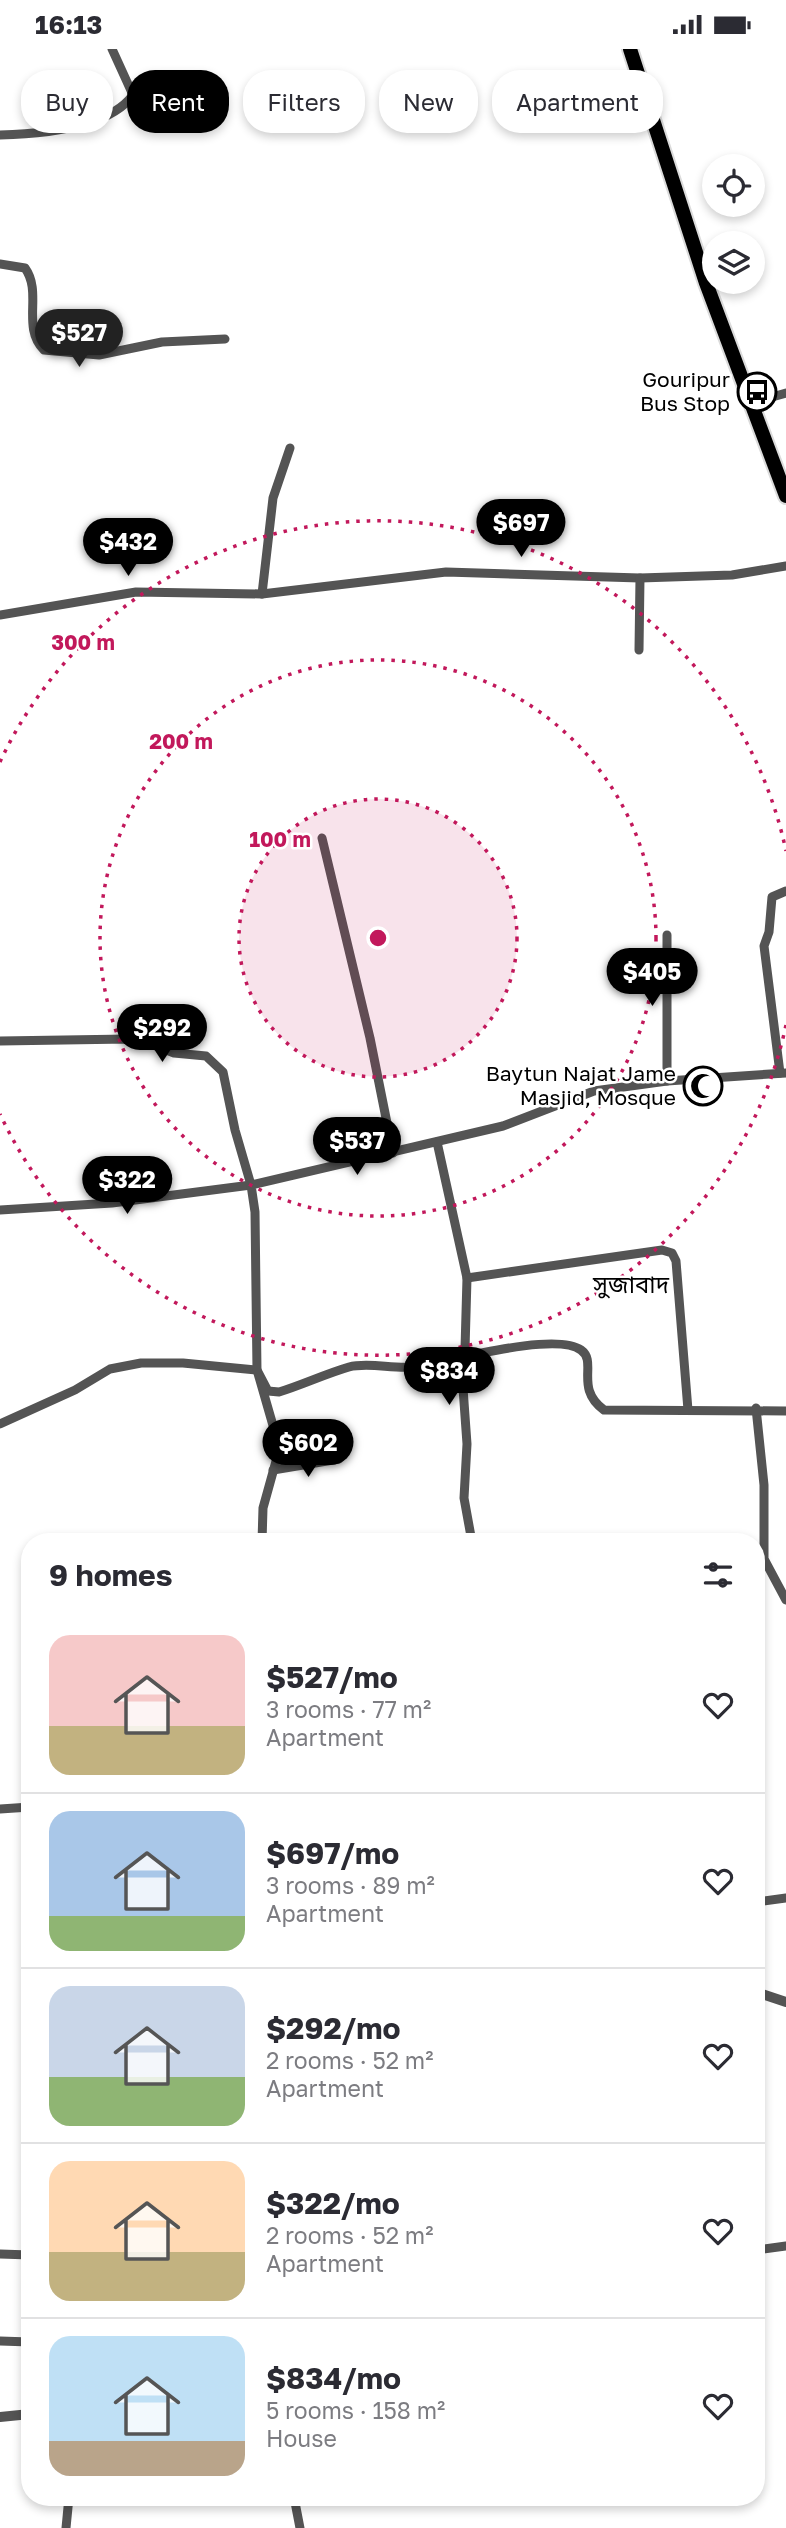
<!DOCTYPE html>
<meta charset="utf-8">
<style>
body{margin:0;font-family:"Golos Text","Noto Sans Bengali",sans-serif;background:#f2f2f3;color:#2b2b33;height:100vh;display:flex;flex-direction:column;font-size:26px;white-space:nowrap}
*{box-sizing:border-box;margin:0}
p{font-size:23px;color:#7c7c81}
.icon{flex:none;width:38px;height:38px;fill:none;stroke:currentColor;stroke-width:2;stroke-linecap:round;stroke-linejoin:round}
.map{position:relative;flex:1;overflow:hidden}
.panel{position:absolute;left:21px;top:1484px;width:744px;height:973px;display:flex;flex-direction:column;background:#fff;border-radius:28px;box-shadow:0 4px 10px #0003}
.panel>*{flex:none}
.guide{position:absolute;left:21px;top:21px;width:746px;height:63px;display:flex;gap:14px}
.controls{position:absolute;left:702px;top:105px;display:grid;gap:14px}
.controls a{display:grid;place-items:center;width:63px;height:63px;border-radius:50%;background:#fff;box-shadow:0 4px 10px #0003;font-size:35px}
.price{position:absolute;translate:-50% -60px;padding:0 16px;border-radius:24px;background:#000;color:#fff;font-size:23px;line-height:46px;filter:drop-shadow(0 2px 4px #0008)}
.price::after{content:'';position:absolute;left:50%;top:42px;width:21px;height:16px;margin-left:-10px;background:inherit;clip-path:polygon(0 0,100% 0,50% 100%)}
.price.selected{background:#222;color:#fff}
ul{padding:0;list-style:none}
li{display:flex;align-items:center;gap:21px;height:175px;padding:0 28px}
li+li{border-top:2px solid #e1e1e2}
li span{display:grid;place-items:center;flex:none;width:196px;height:140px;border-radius:21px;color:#555}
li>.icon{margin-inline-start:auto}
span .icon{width:84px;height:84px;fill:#fffc;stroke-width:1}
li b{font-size:30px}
h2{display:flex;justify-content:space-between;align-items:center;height:84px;padding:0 28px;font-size:30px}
.pill{padding:0 24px;border-radius:28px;background:#fff;box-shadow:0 4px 10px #0003;font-size:24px;line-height:63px}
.pill.selected{background:#000;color:#fff}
.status{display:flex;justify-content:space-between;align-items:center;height:49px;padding:0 35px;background:#fff;direction:ltr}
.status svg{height:19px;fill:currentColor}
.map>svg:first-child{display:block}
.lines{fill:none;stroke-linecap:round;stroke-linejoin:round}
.trunk-casing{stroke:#dbdbdb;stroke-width:18}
.minor{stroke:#545454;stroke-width:9}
.tertiary{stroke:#545454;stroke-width:10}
.trunk{stroke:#000;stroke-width:14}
.ring{fill:none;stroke:#c2185b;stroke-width:3.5;stroke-dasharray:3.5 7}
.labels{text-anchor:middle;stroke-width:5;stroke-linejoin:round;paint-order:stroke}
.poi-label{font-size:21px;fill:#000;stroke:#fff;text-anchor:end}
.quarter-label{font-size:24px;fill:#000;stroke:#fff}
.centre{fill:#c2185b;stroke:#fff;stroke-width:3.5}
.ring-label{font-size:21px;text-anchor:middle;font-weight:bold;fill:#c2185b;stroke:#fff;stroke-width:5;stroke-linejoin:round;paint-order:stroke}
</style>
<div class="status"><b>16:13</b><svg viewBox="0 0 49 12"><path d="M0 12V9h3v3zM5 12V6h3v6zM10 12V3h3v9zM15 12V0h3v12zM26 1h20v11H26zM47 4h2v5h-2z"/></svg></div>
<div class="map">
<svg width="786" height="2479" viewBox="0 0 786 2479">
<rect width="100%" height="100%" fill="#fff"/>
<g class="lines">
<defs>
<path id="trunk" d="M630 0 706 234 786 447"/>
</defs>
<use href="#trunk" class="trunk-casing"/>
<g class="minor">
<path d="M0 86C40 85 108 80 133 46L112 0"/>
<path d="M0 215 25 219C43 244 21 278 44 301L99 306 162 293 225 290"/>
<path d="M755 360 765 350 786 344"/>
<path d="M262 545 273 449 290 399"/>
<path d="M0 566 136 543 262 545 446 523 640 529 732 526 786 517"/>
<path d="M639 601 640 529"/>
<path d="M322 789 370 989 393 1104"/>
<path d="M667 886V1032"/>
<path d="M0 992 128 990 141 991 174 1004 206 1007 223 1023 235 1081 251 1136 112 1154 0 1161"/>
<path d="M780 1024 764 897 769 883 772 848 786 842"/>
<path d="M437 1093 467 1229 662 1201 672 1204 676 1212 688 1361"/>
<path d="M467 1229 465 1300 470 1308 475 1332 463 1339 467 1395 464 1449 472 1493"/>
<path d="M756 1359 764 1436V1510L786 1551"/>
<path d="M0 1375 75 1341 110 1320 141 1314H183L257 1321 268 1342 279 1343C302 1336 325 1325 349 1318 368 1313 392 1320 413 1318 447 1313 555 1282 581 1301 598 1313 574 1339 604 1361L786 1362"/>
<path d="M273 1421 339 1410"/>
<path d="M262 1493 263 1459 278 1405 274 1380 257 1321 255 1163 251 1136 503 1077 594 1042 667 1032 786 1024"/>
<path d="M0 1760 30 1758"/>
<path d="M756 1853 786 1849"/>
<path d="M756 2201 786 2197"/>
<path d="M0 2205 30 2206"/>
<path d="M0 2292 30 2293"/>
<path d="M294 2448 300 2479"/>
<path d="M66 2479 69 2448"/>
</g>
<g class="tertiary">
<path d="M756 1943 786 1953"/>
<path d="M0 2368 30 2365"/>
</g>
<use href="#trunk" class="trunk"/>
</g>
<circle cx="378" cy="889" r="139" fill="#c2185b" fill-opacity=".12"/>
<g class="ring">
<circle cx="378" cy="889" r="139"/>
<circle cx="378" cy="889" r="278"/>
<path d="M786 976A417 417 0 0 1 0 1065M0 713A417 417 0 0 1 786 802"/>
</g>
<defs>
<symbol id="bus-ring" viewBox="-11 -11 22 22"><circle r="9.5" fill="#fff" stroke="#000" stroke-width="1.5"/><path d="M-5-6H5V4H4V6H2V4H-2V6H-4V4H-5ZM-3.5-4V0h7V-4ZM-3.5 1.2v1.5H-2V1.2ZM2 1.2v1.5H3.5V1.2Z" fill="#000"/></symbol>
<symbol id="mosque-ring" viewBox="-11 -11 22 22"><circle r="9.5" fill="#fff" stroke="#000" stroke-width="1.5"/><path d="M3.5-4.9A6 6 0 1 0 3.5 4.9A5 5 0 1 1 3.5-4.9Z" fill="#000"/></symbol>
</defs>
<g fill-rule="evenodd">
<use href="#bus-ring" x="735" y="321" width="44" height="44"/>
<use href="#mosque-ring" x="681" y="1015" width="44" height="44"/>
</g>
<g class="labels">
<g class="poi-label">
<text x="730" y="338">Gouripur<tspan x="730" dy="24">Bus Stop</tspan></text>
<text x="676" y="1032">Baytun Najat Jame<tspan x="676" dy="24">Masjid, Mosque</tspan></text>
</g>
<g class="quarter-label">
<text x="631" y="1244">সুজাবাদ</text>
</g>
</g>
<circle cx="378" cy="889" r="10" class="centre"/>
<g class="ring-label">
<text x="83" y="601">300 m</text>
<text x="181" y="700">200 m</text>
<text x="280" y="798">100 m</text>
</g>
</svg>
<div class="controls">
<a><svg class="icon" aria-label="locate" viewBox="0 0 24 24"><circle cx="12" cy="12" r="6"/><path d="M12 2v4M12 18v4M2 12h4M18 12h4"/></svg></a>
<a><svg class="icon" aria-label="layers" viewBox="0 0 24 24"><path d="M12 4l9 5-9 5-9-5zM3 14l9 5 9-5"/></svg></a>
</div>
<b class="price selected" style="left:79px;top:320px">$527</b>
<b class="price" style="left:521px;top:510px">$697</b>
<b class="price" style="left:128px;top:529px">$432</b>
<b class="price" style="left:652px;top:959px">$405</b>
<b class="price" style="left:162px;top:1015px">$292</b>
<b class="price" style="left:357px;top:1128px">$537</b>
<b class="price" style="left:127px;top:1167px">$322</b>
<b class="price" style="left:449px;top:1358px">$834</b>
<b class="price" style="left:308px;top:1430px">$602</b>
<div class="guide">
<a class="pill">Buy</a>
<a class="pill selected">Rent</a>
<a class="pill">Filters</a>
<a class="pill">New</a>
<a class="pill">Apartment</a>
</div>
<section class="panel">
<h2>9 homes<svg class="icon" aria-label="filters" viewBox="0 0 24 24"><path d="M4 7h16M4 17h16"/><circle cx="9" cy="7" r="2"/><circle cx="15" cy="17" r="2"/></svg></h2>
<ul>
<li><span style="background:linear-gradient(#f6c9c9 65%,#c2b280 0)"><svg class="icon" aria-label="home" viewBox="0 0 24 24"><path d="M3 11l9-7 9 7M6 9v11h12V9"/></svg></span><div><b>$527/mo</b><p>3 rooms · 77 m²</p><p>Apartment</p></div><svg class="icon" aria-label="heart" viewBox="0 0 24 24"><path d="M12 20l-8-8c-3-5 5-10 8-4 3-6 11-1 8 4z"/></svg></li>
<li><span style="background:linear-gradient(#a9c7e8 75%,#8fb573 0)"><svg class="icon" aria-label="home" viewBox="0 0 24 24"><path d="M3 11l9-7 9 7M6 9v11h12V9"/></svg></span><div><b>$697/mo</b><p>3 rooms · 89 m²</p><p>Apartment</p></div><svg class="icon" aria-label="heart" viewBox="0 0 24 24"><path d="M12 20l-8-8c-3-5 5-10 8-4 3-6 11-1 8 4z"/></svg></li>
<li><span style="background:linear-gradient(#c9d6e8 65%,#8fb573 0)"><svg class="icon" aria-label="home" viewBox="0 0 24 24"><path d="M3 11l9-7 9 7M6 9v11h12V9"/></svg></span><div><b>$292/mo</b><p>2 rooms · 52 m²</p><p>Apartment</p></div><svg class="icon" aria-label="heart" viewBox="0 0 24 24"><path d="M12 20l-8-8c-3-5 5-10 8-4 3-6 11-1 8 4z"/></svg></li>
<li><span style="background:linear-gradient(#ffd9b3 65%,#c2b280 0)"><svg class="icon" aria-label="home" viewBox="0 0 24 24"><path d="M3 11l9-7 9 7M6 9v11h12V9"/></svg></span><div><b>$322/mo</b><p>2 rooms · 52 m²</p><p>Apartment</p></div><svg class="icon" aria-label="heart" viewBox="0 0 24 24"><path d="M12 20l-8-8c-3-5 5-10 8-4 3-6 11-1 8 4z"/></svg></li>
<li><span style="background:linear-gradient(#bfe0f5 75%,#b9a48a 0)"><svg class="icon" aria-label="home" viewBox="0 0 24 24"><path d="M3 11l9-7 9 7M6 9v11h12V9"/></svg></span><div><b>$834/mo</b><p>5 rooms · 158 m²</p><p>House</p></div><svg class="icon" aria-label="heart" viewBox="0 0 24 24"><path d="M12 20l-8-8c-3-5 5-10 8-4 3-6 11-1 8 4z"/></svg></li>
</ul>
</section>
</div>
